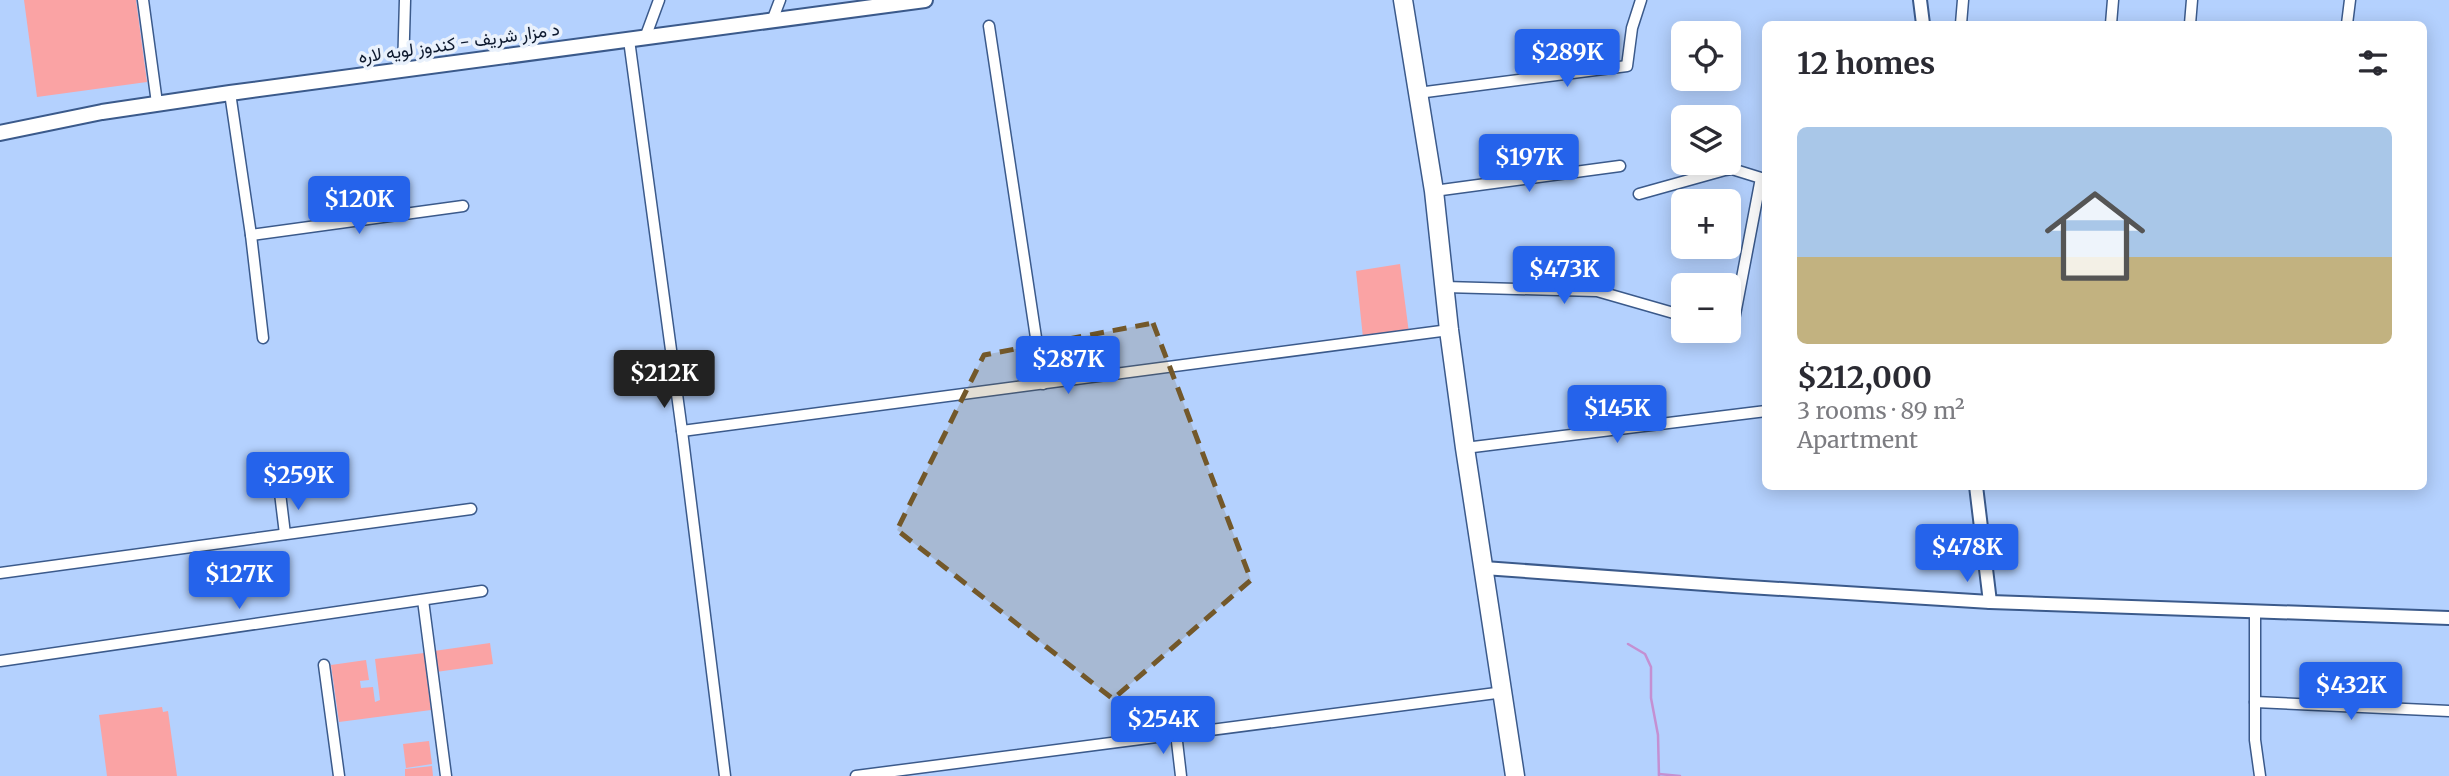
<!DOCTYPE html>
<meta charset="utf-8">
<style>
body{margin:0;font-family:Merriweather,Vazirmatn,serif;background:#f2f2f3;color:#2b2b33;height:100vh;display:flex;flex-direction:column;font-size:26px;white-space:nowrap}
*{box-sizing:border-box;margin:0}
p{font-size:23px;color:#7c7c81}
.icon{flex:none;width:38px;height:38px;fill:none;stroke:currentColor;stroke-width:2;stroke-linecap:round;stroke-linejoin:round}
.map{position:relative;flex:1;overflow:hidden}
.side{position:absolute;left:1762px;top:21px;width:665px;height:469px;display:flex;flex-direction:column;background:#fff;border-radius:10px;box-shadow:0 4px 18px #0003}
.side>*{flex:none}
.buttons{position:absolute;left:1671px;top:21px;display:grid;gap:14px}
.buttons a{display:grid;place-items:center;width:70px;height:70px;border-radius:10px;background:#fff;box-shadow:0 4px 18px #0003;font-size:35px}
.price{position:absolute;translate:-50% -60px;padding:0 16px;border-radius:7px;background:#2563eb;color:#fff;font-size:23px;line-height:46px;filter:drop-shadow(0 2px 4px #0008)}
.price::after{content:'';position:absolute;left:50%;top:42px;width:21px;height:16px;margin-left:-10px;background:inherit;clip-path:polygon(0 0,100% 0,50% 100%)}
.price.active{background:#222;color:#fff}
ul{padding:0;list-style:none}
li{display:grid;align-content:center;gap:14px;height:371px;padding:0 35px}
li span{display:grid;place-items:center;height:217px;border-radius:10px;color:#555}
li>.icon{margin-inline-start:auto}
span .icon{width:126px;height:126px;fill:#fffc;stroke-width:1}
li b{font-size:30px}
h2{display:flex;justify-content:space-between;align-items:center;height:84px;padding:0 35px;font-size:30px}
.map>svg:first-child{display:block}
.green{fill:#faa3a4}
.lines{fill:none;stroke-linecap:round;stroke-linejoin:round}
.stream{stroke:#c490d2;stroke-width:2.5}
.street-casing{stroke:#3b5a8b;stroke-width:13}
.secondary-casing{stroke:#3b5a8b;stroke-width:16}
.primary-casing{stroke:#3b5a8b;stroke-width:18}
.highway-casing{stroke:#3b5a8b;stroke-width:21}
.street{stroke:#fff;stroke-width:10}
.secondary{stroke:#fff;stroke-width:12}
.primary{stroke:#fff;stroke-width:14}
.highway{stroke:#fff;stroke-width:18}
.marked{fill:#73582a;fill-opacity:0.2;stroke:#73582a;stroke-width:5;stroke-dasharray:14 9;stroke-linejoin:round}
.labels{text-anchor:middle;stroke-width:7;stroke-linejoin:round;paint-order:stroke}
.street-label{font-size:18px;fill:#0e1a2f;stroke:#e9f1fc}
</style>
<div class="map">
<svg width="2449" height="776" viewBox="0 0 2449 776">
<rect width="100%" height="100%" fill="#b4d1fe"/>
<g class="green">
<path d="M24 0H136L147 82 37 97Z"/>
<path d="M1400 264 1409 333 1363 338 1356 271Z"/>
<path d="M490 643 493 664 436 672 434 651Z"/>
<path d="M424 653 431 710 339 722 331 665 366 660 369 680 360 681 361 688 373 687 375 702 380 700 375 659Z"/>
<path d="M162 707 163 712 168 711 177 776H107L99 715Z"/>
<path d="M429 741 432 764 406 768 403 744Z"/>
<path d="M432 766 433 776H405V769Z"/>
</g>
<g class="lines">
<g class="stream">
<path d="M1628 644 1645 654 1651 667V698L1658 735 1659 776"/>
<path d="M1659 774 1680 776"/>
</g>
<defs>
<g id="street">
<path d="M143 0 157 103"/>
<path d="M772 21 780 0"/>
<path d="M1961 24 1963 0"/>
<path d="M2111 24 2113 0"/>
<path d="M2190 24 2192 0"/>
<path d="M2347 24 2350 0"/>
<path d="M989 26 1043 384"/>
<path d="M645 38 659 0"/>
<path d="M629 40 682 431 725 776"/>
<path d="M403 71 405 0"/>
<path d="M230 93 251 235 263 338"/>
<path d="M1418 93 1627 66 1632 28 1641 0"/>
<path d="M1434 191 1620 166"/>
<path d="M1639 194 1725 170 1732 169 1761 178 1733 325 1729 324"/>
<path d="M251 235 463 206"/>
<path d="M1445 287 1597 291 1684 316"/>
<path d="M682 431 1449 330"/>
<path d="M1465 448 1766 411"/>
<path d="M280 493 285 534"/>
<path d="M0 573 471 509"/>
<path d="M423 600 446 776"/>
<path d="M2255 612V740L2260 776"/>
<path d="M0 661 482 591"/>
<path d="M324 665 339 776"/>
<path d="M2255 702 2449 711"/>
<path d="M1176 733 1181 776"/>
<path d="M856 776 1504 692"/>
</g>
<g id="secondary">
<path d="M1920 0 1923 24"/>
<path d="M1976 486 1990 602"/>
<path d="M1484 568 1733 586 1990 602 2449 618"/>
</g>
<path id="primary" d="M0 133 102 112 230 93 925 0"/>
<path id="highway" d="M1403 0 1434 191 1449 330 1465 448 1515 776"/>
</defs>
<use href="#street" class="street-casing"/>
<use href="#secondary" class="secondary-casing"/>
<use href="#primary" class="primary-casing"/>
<use href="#highway" class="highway-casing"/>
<use href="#street" class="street"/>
<use href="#secondary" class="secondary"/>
<use href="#primary" class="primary"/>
<use href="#highway" class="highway"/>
</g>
<path class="marked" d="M1153 323 1251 580 1113 699 897 530 984 355Z"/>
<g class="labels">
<g class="street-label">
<text transform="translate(459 43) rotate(-8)" y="6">د مزار شریف - کندوز لویه لاره</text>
</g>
</g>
</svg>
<div class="buttons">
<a><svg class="icon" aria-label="locate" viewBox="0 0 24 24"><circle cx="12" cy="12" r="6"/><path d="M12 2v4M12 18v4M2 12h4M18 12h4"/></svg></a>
<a><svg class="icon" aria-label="layers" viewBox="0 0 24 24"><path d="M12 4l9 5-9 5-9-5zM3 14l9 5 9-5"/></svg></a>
<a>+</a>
<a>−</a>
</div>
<b class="price" style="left:1567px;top:89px">$289K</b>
<b class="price" style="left:1529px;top:194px">$197K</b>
<b class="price" style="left:359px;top:236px">$120K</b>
<b class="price" style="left:1564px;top:306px">$473K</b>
<b class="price" style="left:1068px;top:396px">$287K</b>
<b class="price active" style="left:664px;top:410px">$212K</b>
<b class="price" style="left:1617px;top:445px">$145K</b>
<b class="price" style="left:298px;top:512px">$259K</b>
<b class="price" style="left:1967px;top:584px">$478K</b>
<b class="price" style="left:239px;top:611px">$127K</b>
<b class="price" style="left:2351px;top:722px">$432K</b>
<b class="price" style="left:1163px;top:756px">$254K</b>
<section class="side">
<h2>12 homes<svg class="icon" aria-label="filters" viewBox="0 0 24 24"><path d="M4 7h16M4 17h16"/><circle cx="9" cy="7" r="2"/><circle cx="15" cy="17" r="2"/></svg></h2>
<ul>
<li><span style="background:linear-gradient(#a9c7e8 60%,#c2b280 0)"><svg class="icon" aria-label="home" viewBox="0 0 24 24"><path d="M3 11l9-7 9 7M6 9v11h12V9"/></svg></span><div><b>$212,000</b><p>3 rooms · 89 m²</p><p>Apartment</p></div></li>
</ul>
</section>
</div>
